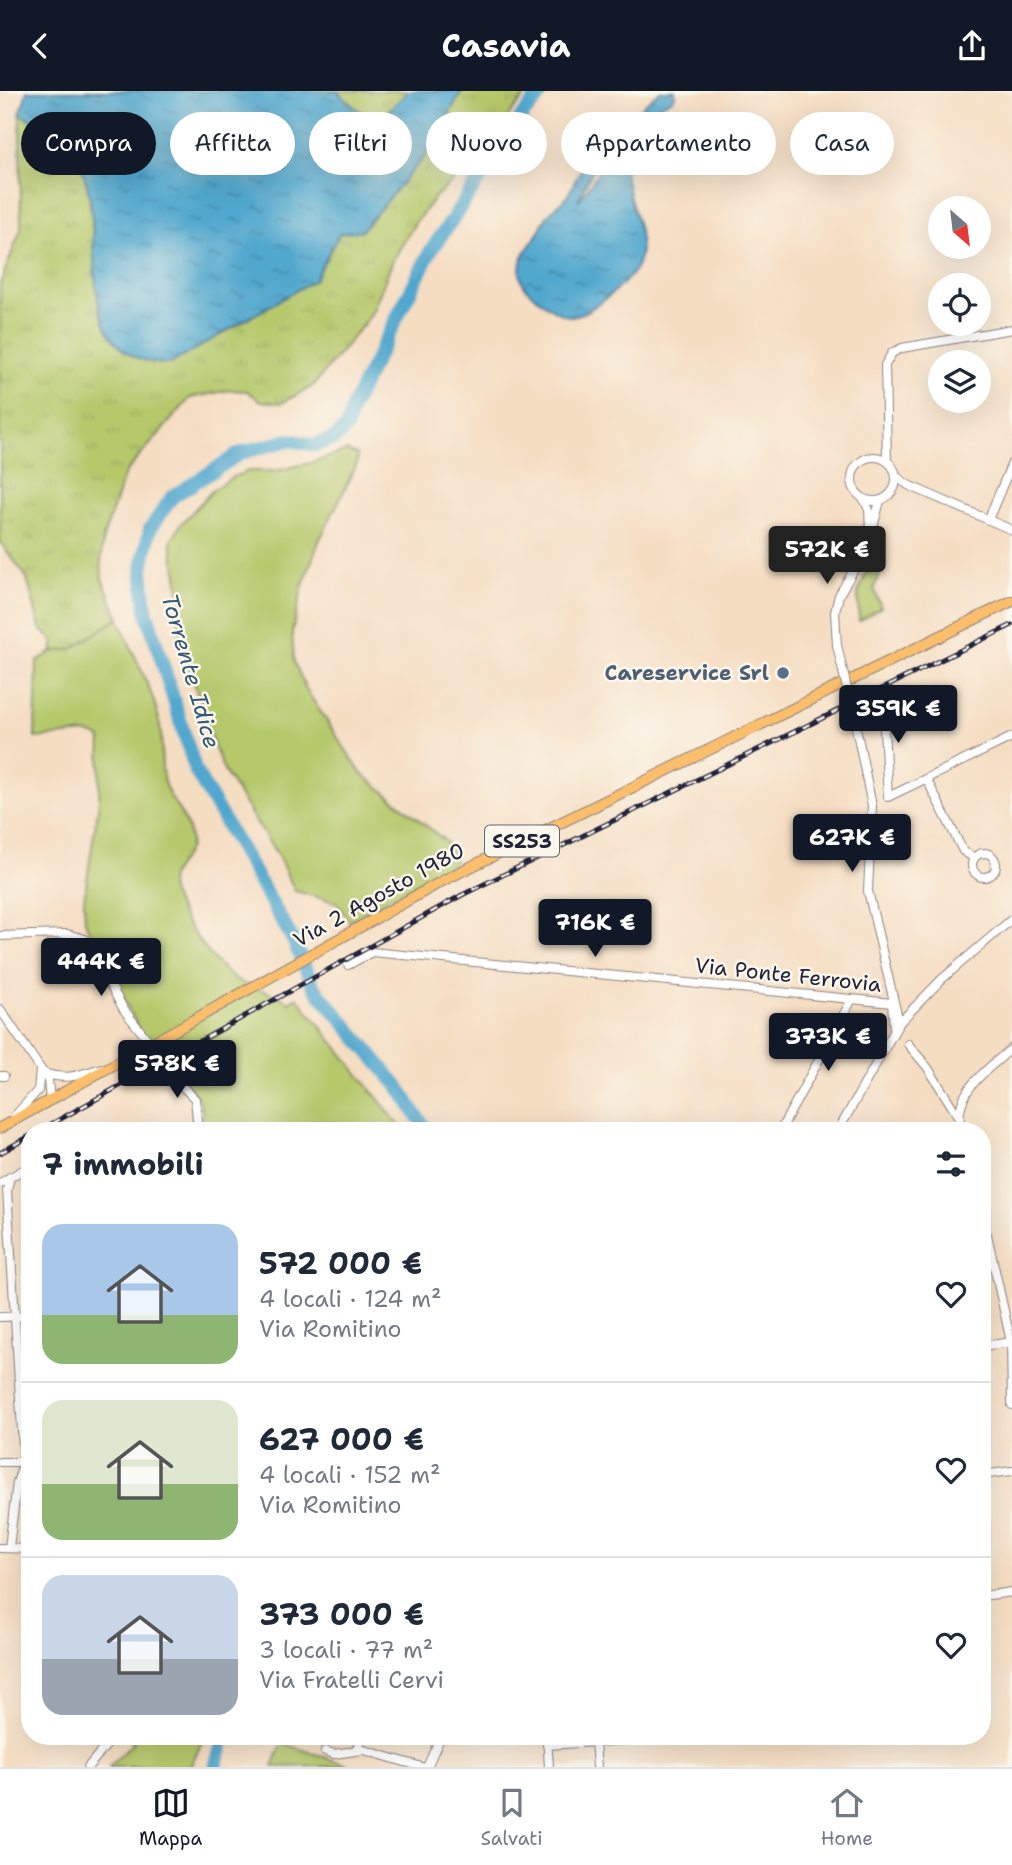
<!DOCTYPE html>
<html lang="it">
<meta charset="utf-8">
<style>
body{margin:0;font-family:"Shantell Sans",sans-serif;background:#f2f2f3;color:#1f2937;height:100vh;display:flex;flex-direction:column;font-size:26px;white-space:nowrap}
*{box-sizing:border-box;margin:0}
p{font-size:23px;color:#747a83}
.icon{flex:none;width:38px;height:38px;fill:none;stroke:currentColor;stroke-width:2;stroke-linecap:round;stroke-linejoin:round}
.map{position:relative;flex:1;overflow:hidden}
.details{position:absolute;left:21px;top:1031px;width:970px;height:623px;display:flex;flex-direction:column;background:#fff;border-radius:28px;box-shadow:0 7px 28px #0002}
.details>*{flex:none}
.hud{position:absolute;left:21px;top:21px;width:971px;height:63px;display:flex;gap:14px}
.needle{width:46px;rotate:152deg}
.controls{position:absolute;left:928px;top:105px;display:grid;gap:14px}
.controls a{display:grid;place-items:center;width:63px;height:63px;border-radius:50%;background:#fff;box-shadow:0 7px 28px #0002;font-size:35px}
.price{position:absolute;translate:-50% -60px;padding:0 16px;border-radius:7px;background:#111827;color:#fff;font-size:23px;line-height:46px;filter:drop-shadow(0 2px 4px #0008)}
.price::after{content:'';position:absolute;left:50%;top:42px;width:21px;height:16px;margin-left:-10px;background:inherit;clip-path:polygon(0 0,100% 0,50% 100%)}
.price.on{background:#222;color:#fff}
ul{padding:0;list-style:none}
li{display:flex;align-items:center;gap:21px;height:175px;padding:0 21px}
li+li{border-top:2px solid #e0e1e3}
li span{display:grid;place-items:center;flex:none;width:196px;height:140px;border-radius:21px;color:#555}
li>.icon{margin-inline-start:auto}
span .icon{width:84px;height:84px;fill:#fffc;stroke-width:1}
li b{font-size:30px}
h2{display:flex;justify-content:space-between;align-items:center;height:84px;padding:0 21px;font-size:30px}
.chip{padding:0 24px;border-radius:32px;background:#fff;box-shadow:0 7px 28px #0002;font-size:24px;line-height:63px}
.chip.on{background:#111827;color:#fff}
header{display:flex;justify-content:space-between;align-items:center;height:91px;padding:0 21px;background:#111827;color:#fff;font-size:32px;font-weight:700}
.menu{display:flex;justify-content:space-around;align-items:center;height:98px;border-top:2px solid #e0e1e3;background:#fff;font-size:19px;color:#747a83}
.menu a{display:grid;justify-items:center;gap:4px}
.menu .on{color:#111827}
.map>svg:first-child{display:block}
.grass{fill:url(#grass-tufts);stroke:#6c7553;stroke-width:2}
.park{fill:#b5c86b;stroke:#6c7553;stroke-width:2}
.water{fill:url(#water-ripples);stroke:#3a6484;stroke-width:2}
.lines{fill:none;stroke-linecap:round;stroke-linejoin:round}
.river{stroke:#51a7ce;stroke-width:14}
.minor-casing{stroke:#8c807e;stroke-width:10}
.major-casing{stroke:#8c807e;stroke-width:12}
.minor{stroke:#fff;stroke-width:8}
.major{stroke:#fabe6d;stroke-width:10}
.rail-casing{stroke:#22223b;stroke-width:5}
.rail{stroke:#fbf7ec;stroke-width:2.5;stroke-dasharray:8;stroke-linecap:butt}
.minor-bridge-casing{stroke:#8c807e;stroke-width:10;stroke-linecap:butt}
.minor-bridge{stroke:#fff;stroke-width:8}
.service-dot{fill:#5c6f8a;stroke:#fbf7ec;stroke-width:2.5}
.labels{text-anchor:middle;stroke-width:5;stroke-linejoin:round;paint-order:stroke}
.shield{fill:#fbf7ec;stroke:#636270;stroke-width:2}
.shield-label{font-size:19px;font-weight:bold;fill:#22223b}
.service-label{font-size:21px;font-weight:bold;fill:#4e5e75;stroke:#fbf7ec;text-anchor:end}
.street-label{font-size:21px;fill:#22223b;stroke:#fbf7ec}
.water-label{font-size:23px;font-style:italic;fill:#355776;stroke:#fbf7ec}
</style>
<header><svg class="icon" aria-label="back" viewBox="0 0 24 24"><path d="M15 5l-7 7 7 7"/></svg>Casavia<svg class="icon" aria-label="share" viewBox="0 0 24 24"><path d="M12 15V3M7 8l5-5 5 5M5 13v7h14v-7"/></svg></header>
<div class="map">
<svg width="1012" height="1676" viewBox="0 0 1012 1676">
<defs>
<pattern id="grass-tufts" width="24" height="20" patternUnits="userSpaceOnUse" patternTransform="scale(1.75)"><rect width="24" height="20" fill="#b5c86b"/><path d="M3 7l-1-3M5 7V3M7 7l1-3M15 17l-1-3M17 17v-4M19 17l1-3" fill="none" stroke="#9bac5e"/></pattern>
<pattern id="water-ripples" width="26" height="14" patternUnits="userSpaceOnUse" patternTransform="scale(1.75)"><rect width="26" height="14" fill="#51a7ce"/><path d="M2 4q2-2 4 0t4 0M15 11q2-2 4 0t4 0" fill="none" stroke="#4388a8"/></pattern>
</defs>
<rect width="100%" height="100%" fill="#fbf7ec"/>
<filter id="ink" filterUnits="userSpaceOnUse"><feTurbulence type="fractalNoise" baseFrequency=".0143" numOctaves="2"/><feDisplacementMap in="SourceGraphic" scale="14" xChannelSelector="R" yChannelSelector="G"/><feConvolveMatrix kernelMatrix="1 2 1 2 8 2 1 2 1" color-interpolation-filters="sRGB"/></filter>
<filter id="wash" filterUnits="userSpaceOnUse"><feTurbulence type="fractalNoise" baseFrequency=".00686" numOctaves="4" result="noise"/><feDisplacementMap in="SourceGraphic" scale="28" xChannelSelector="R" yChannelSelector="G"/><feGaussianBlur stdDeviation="1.57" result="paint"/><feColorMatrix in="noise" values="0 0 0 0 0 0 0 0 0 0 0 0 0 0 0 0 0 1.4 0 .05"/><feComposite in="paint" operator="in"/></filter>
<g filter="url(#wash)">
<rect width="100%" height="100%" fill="#f5ddc2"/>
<g class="grass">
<path d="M337 0H408C377 35 369 31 337 0Z"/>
<path d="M462 0H529L461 83 436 105 415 132 393 169 371 224 313 295 282 312 261 310 247 300 230 299 190 307 125 382 103 447 101 471 102 488 119 527 72 558 52 561 54 551 40 537 27 487 0 451V193L21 138 20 23C47 37 69 49 82 79 109 138 65 272 170 273L314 189 339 143 362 138 426 64Z"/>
</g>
<g class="park">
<path d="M347 360 357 364V373L319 450 302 497 292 541 294 571 307 600 361 682 444 749 454 761 455 771 349 830 336 811 295 800 278 765 224 680 214 655 180 547 179 496 171 451 180 434 213 399 233 386 249 380H274L310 372Z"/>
<path d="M869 475 880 482 874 497 881 516 859 530 858 502Z"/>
<path d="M119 527C132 565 157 602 161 642 163 661 159 676 165 694 172 713 188 727 190 747 192 766 169 776 170 794 172 818 219 882 240 891 257 899 273 900 289 911L297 906 403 1039H202C207 1008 192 1000 172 980L184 972 144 948 85 831 84 809 99 710 101 647 87 642 35 647 37 570 52 561 72 558Z"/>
<path d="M135 1645H205L190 1676H109L131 1654Z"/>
<path d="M282 1652 351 1675 273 1676Z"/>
</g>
<g class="water">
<path d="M27 0H337C368 32 378 34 408 0H462L426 64 362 139 339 143 314 189 170 273C63 272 110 140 82 79 69 49 47 37 20 23Z"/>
<path d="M660 0H675V6C665 15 650 16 640 29 598 85 658 136 636 177 627 192 587 227 568 225 557 223 544 213 536 206 527 200 520 192 520 180 519 163 534 152 540 138 546 124 553 119 563 110 575 99 576 75 593 68L596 72 577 111C607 76 621 28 660 0Z"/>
</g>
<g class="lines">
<g class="river">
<path d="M427 1040 397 994 314 896 292 847 196 681 146 519 142 477 150 438 172 406 241 362 289 349 314 354 334 348 347 336 352 316 430 161 523 24 543 0"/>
<path d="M215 1676 225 1645"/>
</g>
</g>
</g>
<g filter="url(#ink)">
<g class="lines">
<defs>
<g id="minor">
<circle cx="874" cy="388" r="22"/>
<path d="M887 370 885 274 892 262 902 257 1012 238"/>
<path d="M897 386 908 394 1012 439"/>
<path d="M864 408 869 419 870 440"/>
<path d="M988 429 1012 372"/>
<path d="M837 554 835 521 839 504 868 455 880 410"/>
<path d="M882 604 888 706 1012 646"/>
<path d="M858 646 872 715 868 800 899 932"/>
<path d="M927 689 963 760 974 767"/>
<circle cx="984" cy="774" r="12"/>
<path d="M0 845 67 843 85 848 124 919 147 948"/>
<path d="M348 874 372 861 892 912"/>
<path d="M892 912 894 938"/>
<path d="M0 918 48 989 50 1010"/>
<path d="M908 953 928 977 958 1025"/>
<path d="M152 959 156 966"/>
<path d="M164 977 195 1008 198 1040"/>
<path d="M44 982C66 990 80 984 101 977"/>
<path d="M0 985H4"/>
<path d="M14 1026 38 999 40 979"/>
<path d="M780 1040 851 910"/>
<path d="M838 1040 899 932 942 888 1012 828"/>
<path d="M961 1040C952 1000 986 980 1012 957"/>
<path d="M0 1092 30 1075"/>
<path d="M982 1121 1011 1251 1012 1314"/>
<path d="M0 1226 30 1225"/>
<path d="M982 1255 1012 1251"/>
<path d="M0 1371H30"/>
<path d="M982 1384 1012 1380"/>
<path d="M0 1457 30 1458"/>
<path d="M9 1457 17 1391 24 1371 7 1099 10 1086"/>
<path d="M982 1505 1012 1501"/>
<path d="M362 1645 357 1657 422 1676"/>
<path d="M547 1645 549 1676"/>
<path d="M595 1651 597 1676"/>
<path d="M547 1654 627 1649"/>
<path d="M325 1660 334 1663 362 1659"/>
<path d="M88 1676 114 1645"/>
<path d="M427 1676 441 1645"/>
</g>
<path id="major" d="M0 1037 446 788 1012 510"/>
</defs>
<use href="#minor" class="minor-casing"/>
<use href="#major" class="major-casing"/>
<use href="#minor" class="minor"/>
<use href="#major" class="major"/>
<defs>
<g id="rail">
<path d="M39 1040 462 804 1012 534"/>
<path d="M0 1062 30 1045"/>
</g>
</defs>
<use href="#rail" class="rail-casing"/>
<use href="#rail" class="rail"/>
<defs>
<path id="minor-bridge" d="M837 554 858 646"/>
</defs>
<use href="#minor-bridge" class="minor-bridge-casing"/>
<use href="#minor-bridge" class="minor-bridge"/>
</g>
</g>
<circle class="service-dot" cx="783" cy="582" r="7"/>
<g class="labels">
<rect class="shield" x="485" y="734.5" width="74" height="31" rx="5"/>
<g class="shield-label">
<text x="522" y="757">SS253</text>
</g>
<g class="service-label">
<text x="769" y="589">Careservice Srl</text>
</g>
<g class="street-label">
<text transform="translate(379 804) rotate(-29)" y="7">Via 2 Agosto 1980</text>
<text transform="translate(788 884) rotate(6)" y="7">Via Ponte Ferrovia</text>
</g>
<g class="water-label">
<text transform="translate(191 580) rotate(74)" y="8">Torrente Idice</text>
</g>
</g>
</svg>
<div class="controls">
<a><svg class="needle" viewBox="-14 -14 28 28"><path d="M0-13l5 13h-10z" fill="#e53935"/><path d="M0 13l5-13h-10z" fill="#747a83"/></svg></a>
<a><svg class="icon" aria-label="locate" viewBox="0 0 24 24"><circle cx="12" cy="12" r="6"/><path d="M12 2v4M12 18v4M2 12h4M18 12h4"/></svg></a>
<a><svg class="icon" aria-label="layers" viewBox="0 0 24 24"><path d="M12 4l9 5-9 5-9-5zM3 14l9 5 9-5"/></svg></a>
</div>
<b class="price on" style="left:827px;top:495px">572K €</b>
<b class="price" style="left:898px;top:654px">359K €</b>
<b class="price" style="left:852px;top:783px">627K €</b>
<b class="price" style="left:595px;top:868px">716K €</b>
<b class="price" style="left:101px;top:907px">444K €</b>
<b class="price" style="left:828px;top:982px">373K €</b>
<b class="price" style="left:177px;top:1009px">578K €</b>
<div class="hud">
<a class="chip on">Compra</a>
<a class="chip">Affitta</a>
<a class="chip">Filtri</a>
<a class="chip">Nuovo</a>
<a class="chip">Appartamento</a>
<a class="chip">Casa</a>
</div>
<section class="details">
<h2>7 immobili<svg class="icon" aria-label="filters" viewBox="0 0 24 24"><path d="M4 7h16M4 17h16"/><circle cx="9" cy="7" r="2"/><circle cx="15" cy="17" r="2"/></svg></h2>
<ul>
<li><span style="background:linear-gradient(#a9c7e8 65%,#8fb573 0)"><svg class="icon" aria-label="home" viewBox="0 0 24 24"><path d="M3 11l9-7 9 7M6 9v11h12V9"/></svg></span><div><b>572 000 €</b><p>4 locali · 124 m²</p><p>Via Romitino</p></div><svg class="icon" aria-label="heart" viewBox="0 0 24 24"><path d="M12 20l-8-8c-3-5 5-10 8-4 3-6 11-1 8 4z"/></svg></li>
<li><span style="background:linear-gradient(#dfe7d0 60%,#8fb573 0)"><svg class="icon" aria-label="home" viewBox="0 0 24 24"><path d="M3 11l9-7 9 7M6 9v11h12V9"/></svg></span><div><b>627 000 €</b><p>4 locali · 152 m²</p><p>Via Romitino</p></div><svg class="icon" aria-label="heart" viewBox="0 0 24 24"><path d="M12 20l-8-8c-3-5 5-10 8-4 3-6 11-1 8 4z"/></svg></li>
<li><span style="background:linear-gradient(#c9d6e8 60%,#9aa5b1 0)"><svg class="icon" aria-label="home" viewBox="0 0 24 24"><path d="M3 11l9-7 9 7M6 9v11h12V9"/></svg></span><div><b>373 000 €</b><p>3 locali · 77 m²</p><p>Via Fratelli Cervi</p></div><svg class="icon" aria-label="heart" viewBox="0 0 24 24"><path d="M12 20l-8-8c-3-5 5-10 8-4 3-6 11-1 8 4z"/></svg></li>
</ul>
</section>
</div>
<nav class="menu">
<a class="on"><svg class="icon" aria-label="map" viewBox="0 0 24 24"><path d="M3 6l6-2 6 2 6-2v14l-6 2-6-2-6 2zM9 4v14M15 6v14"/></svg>Mappa</a>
<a><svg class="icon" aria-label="saved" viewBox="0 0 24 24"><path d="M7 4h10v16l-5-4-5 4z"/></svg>Salvati</a>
<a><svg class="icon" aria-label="home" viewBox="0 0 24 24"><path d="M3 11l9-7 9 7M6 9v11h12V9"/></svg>Home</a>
</nav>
